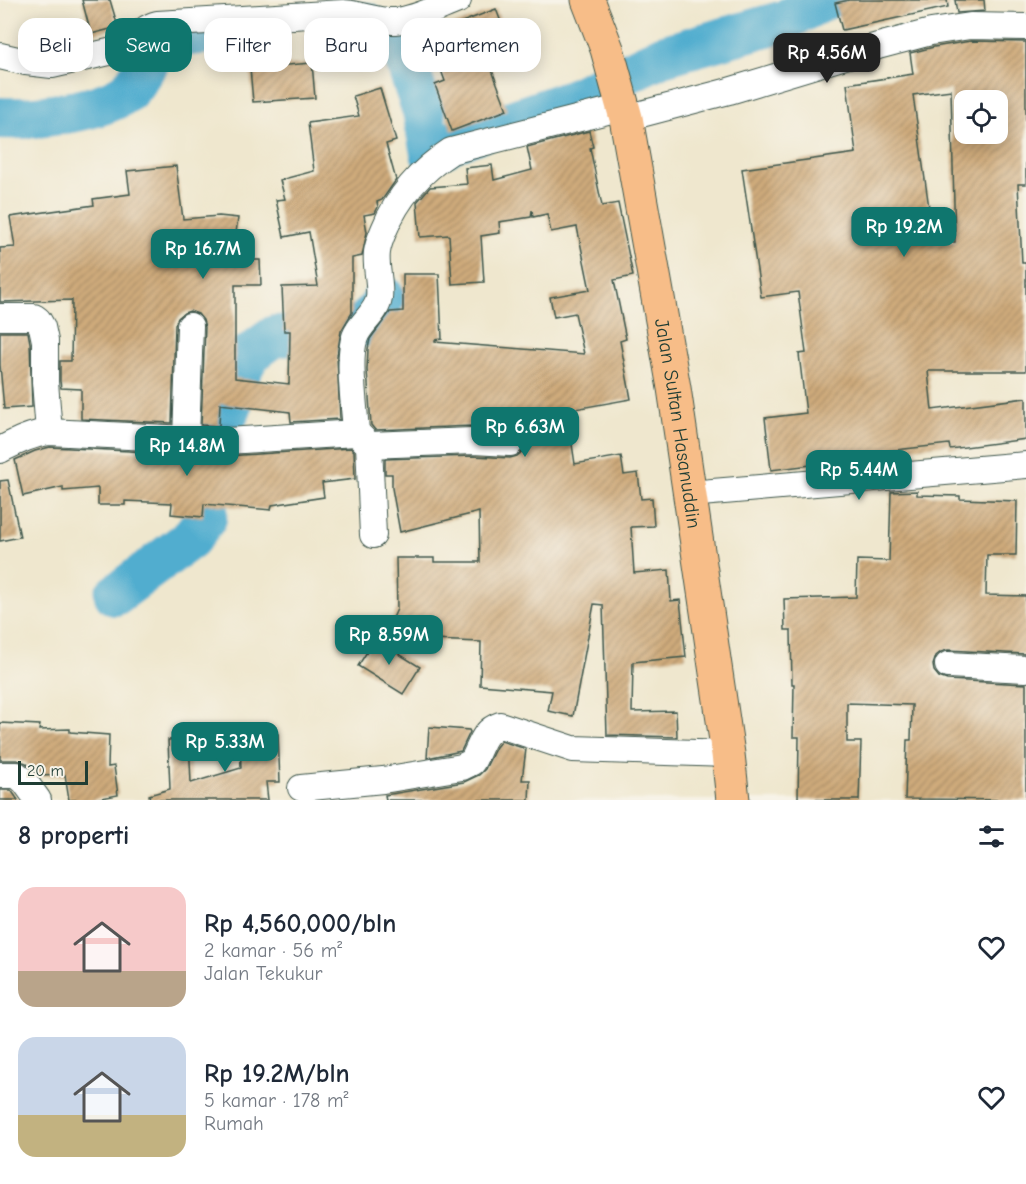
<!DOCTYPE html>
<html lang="id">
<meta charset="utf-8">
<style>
body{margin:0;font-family:"Comic Neue",sans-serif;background:#f2f2f3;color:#1f2937;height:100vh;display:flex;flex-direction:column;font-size:22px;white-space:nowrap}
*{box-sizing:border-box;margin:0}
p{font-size:20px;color:#747a83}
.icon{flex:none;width:33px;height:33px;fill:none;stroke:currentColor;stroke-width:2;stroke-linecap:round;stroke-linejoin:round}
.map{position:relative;height:800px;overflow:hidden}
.drawer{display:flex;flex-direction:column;background:#fff;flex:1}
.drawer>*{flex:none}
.guide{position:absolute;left:18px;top:18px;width:600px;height:54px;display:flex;gap:12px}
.buttons{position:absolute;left:954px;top:90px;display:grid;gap:12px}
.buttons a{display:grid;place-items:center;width:54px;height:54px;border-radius:12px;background:#fff;box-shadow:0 3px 15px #0003;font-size:30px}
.scale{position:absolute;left:18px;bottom:15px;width:70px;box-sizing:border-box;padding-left:6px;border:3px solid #1f3d34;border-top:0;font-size:16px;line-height:21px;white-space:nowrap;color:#1f3d34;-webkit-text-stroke:4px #f7f3e8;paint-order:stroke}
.price{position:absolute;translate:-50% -51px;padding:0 14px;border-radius:12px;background:#0f766e;color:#fff;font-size:20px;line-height:39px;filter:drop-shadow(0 2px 3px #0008)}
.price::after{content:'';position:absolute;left:50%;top:36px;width:18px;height:14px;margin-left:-9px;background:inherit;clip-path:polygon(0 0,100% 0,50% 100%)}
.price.active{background:#222;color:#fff}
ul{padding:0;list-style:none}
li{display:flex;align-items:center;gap:18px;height:150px;padding:0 18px}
li span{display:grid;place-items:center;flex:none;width:168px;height:120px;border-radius:18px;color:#555}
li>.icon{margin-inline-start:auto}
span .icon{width:72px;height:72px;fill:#fffc;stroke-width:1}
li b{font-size:26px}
h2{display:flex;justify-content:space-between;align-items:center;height:72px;padding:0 18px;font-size:26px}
.tag{padding:0 21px;border-radius:18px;background:#fff;box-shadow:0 3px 15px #0003;font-size:21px;line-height:54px}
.tag.active{background:#0f766e;color:#fff}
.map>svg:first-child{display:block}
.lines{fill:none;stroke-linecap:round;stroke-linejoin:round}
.river{stroke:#51adcf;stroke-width:42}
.building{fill:url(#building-hatch);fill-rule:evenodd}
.minor-casing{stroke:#3e564b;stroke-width:28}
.trunk-casing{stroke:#3e564b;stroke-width:35}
.minor{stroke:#fff;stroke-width:26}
.trunk{stroke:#f7bd88;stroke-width:33}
.labels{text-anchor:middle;stroke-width:6;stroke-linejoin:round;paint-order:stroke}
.street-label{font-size:20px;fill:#1f3d34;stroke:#f7f3e8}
</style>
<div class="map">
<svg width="1026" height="800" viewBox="0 0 1026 800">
<defs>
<pattern id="building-hatch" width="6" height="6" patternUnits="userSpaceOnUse" patternTransform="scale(1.5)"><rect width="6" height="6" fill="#cfab7b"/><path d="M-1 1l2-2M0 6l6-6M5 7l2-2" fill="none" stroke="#a78c66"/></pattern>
</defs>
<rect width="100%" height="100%" fill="#f7f3e8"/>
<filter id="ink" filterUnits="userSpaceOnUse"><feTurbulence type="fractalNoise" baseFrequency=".0167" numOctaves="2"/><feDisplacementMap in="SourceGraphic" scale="12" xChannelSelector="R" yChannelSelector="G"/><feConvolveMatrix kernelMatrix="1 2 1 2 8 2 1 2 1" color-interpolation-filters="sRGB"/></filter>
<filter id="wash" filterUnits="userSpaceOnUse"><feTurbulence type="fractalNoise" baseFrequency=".008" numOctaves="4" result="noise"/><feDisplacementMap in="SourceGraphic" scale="24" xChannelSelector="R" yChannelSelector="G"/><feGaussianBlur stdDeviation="1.35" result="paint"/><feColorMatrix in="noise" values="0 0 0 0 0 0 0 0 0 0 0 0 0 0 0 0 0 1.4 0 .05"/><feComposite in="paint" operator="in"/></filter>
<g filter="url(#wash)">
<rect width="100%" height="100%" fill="#efe7ce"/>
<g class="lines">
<g class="river">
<path d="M330 25 366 23 399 42 423 111 431 153"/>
<path d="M0 118C30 120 107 111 129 90 139 80 154 48 165 42 179 33 229 32 247 31"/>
<path d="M442 148 457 140 574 99 662 56 784 21 824 0"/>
<path d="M115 595 190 539 206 518 209 473 213 447 231 407 240 372 250 354 275 336 332 333 363 326 380 306 384 297"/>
</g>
</g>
<g id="blocks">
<g class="building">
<path d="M82 0H110L118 27 91 34Z"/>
<path d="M849 0H947L948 7 842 30 835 3Z"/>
<path d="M955 0H984L985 11 957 13Z"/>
<path d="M496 9 511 48 487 57 507 110 452 131 435 85 445 81 428 35Z"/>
<path d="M971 41 1026 42V184H1018L1022 263H1026V371H928L932 410 1026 398V439L950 449 949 444 842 456 843 461 771 470 765 418 806 413 799 354 806 353 798 292 761 297 742 169 856 153 847 84 913 74 910 53 934 47ZM951 90 955 242 934 243 913 95ZM964 100H998V134H964Z"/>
<path d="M312 63 315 98 253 102 250 68Z"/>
<path d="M380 88 396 141 386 144 396 180 382 200 377 202 378 207 375 213 364 215 367 232 362 256 352 258V313L341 331 337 356 340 419 291 422 290 412 220 404 219 426 201 425 205 327 203 320 198 314 190 311 184 313 178 318 175 325 172 423 81 419V389L61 388 60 381V361H71L72 300 0 302V248L15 247 10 217 94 205 93 199 130 194 127 171 176 166 183 219 219 216 238 218 234 248H238L239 260H260L261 285H235V378L289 384 290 331H284L282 287 318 286 309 232 284 237 276 200 285 199 280 180 314 171 308 123 359 116 353 96Z"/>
<path d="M589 131 593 147 590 148 602 206 618 203 633 276 614 280 626 339 620 341 631 399 569 410 570 431 575 464 621 456 624 475 638 473 641 499 652 498 654 526 631 527 634 573 669 570 671 601 680 600 686 657 633 662 632 712 676 711 677 737 607 735 603 605 594 604 573 716 548 711 552 691 480 685 481 642 384 638 397 609 396 558H434V562H480L479 512 400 532 392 488V474H385V459L473 456 510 458 517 456 522 452 525 443 523 436 519 431 511 428 472 426 375 430 371 425 367 370 368 349 370 339 390 312 403 311V274H439L442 339 435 340V342L584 354 575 313 554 317 550 297 590 290 577 227 551 232 547 214 533 217 532 210 531 217 499 222 500 233 481 236 484 282 452 284 449 235 420 237 417 202 430 187 467 184 465 168 492 165 494 180 532 170 527 147Z"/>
<path d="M0 332H28L30 343 32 407 4 409 0 365Z"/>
<path d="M50 447 226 456 351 448 354 451 355 479 322 483 324 497 272 505 271 510 204 504 203 517 171 514 172 503 125 501V505H98V488L63 491V487L23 496 15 460 35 451Z"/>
<path d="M8 480 20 537 0 541V481Z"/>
<path d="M917 491V495L960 496V499L1017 501 1016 555H987L986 595 1026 596V654L948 650 941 652 936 656 933 665 934 671 939 677 947 680 1026 684V800L905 799 907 740H911L912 705 847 703V742H861L859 800H798L799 737H793L794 684H792L791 630H785L784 599 856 597 857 560 889 561 891 492Z"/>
<path d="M375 639 420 667 403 694 358 666Z"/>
<path d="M0 723 40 725 39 730 70 729V732L109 735 108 767 114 766 118 795 91 800H69L65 775 39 776 26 763 17 760H0Z"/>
<path d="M429 727 469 730 470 732 461 751 427 758Z"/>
<path d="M278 734 280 782H266L268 800H150L149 795 170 789 168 740 189 739 191 783 241 768 240 735Z"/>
<path d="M501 741 526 749 522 780H530L529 800H386L385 795 464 782 479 775 485 769 496 747Z"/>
<path d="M0 790H11L18 800H0Z"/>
</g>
</g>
</g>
<g filter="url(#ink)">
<use href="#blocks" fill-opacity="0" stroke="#3e564b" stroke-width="1.5"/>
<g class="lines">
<defs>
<g id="minor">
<path d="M0 56 26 62 52 65 122 49C136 41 141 28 157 24L343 13C361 14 377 22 395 21 415 20 439 7 458 0"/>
<path d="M626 118 729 91 878 46 931 32 970 26 1026 27"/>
<path d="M0 317H34L38 320 42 327 45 341V382L49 432"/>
<path d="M357 433 369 445 373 535"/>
<path d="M186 438 190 326"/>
<path d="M369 445 473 441 510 443"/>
<path d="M0 450C16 442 31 434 49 432L227 441 356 433C355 409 347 358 355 337 360 323 377 313 379 298 381 283 375 267 377 252 378 245 381 237 384 230 398 196 420 171 451 151L623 107"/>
<path d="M689 494 1026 465"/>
<path d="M948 665 1026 669"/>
<path d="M0 775H17L25 782 38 800"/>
<path d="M301 788 383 780 462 767 472 762C481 747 482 731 500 725L573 749 728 754"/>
</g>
<g id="trunk">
<path id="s1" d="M588 0 607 49 626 118 674 388 728 754 733 800"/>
</g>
</defs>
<use href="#minor" class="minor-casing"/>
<use href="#trunk" class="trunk-casing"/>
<use href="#minor" class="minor"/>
<use href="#trunk" class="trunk"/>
</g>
</g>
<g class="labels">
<g class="street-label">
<text dy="7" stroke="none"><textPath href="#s1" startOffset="434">Jalan Sultan Hasanuddin</textPath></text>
</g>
</g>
</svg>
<div class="buttons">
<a><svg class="icon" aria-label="locate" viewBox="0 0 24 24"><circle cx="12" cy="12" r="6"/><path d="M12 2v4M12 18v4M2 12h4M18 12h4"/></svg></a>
</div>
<div class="scale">20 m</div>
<b class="price active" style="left:827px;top:84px">Rp 4.56M</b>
<b class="price" style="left:904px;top:258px">Rp 19.2M</b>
<b class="price" style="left:203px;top:280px">Rp 16.7M</b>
<b class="price" style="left:525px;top:458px">Rp 6.63M</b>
<b class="price" style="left:187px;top:477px">Rp 14.8M</b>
<b class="price" style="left:859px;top:501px">Rp 5.44M</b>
<b class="price" style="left:389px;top:666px">Rp 8.59M</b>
<b class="price" style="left:225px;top:773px">Rp 5.33M</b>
<div class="guide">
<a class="tag">Beli</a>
<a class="tag active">Sewa</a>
<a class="tag">Filter</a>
<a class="tag">Baru</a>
<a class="tag">Apartemen</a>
</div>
</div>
<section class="drawer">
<h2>8 properti<svg class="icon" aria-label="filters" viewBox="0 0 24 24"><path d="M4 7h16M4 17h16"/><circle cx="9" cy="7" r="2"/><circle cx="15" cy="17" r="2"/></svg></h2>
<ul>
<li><span style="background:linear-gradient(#f6c9c9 70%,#b9a48a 0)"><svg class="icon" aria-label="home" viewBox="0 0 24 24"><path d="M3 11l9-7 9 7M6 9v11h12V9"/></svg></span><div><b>Rp 4,560,000/bln</b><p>2 kamar · 56 m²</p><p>Jalan Tekukur</p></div><svg class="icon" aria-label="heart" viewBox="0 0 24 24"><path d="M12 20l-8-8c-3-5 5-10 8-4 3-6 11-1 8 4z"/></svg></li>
<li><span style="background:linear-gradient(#c9d6e8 65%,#c2b280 0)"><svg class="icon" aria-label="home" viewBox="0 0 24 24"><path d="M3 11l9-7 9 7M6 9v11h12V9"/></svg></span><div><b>Rp 19.2M/bln</b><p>5 kamar · 178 m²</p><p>Rumah</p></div><svg class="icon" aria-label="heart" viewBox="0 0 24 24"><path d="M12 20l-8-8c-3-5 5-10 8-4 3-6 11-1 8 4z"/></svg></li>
</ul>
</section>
